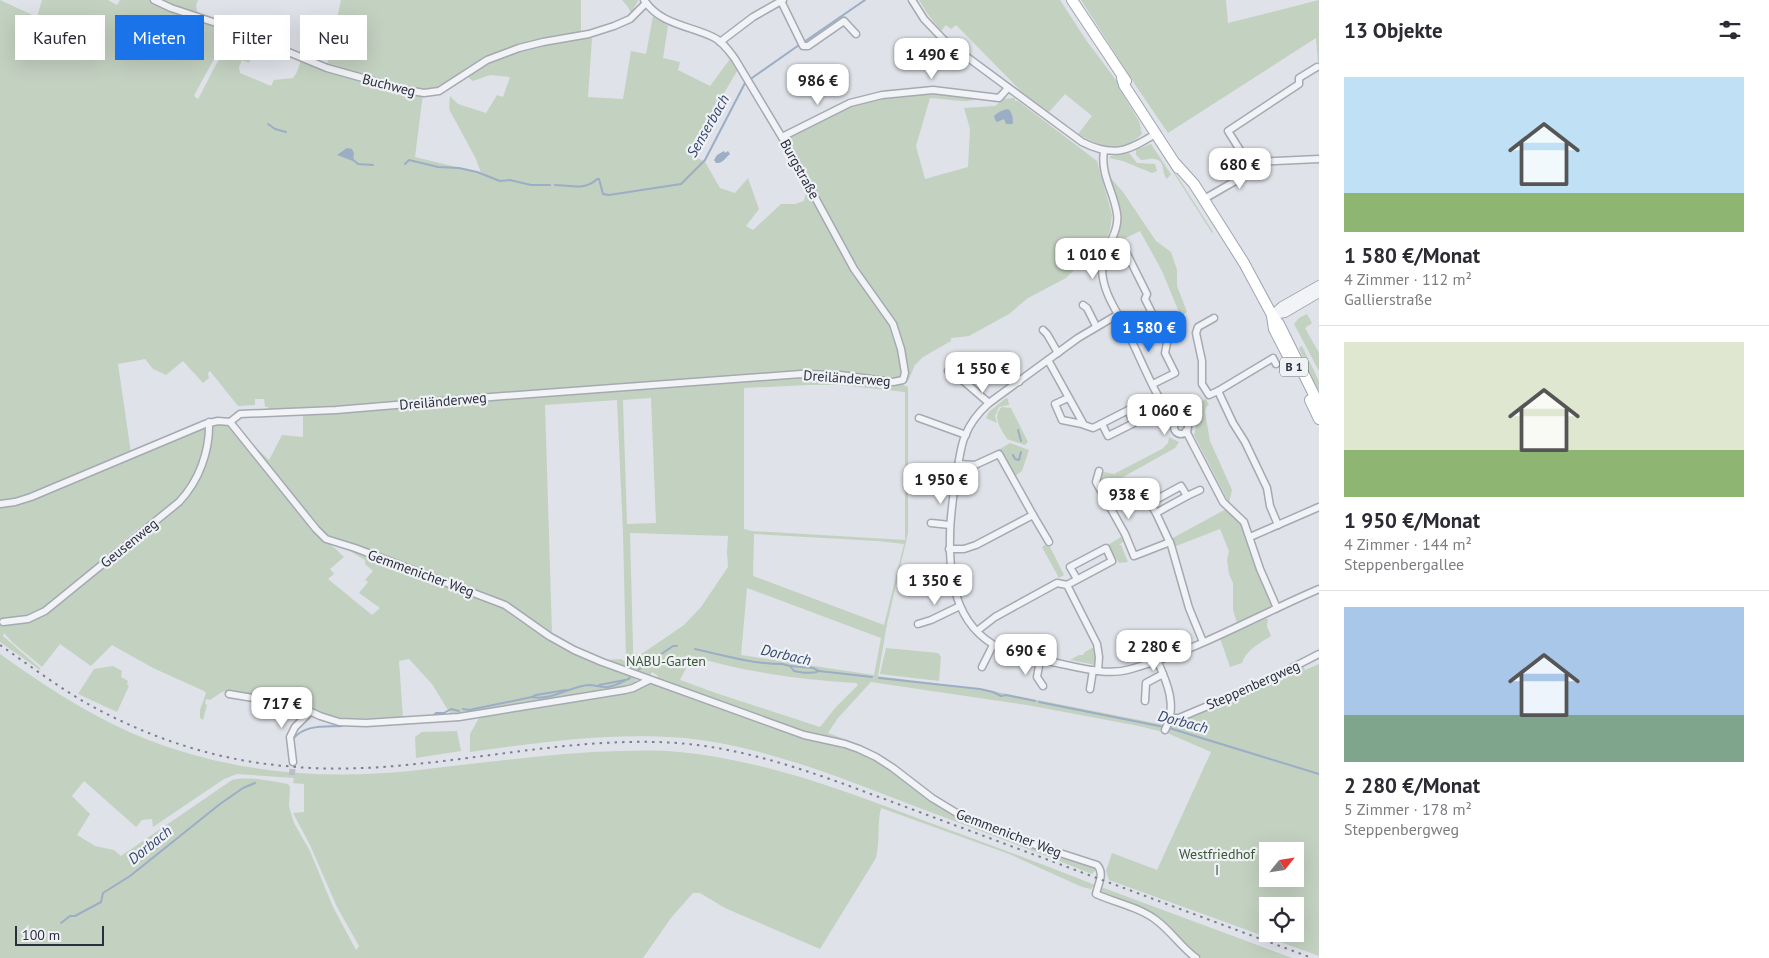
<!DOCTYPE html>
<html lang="de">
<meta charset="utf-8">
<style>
body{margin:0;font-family:"PT Sans",sans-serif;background:#f2f2f3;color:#2b2b33;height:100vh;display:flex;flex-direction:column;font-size:19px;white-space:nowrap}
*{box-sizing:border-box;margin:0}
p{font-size:16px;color:#7c7c81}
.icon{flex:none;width:28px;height:28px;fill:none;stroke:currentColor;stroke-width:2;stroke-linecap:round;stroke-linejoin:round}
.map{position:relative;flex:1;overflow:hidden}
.details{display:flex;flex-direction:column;background:#fff;width:450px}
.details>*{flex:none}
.banner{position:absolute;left:15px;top:15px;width:475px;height:45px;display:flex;gap:10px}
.needle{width:32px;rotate:60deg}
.buttons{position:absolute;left:1259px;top:842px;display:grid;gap:10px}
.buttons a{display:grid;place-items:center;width:45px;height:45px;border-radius:0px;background:#fff;box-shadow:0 5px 20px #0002;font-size:25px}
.scale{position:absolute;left:15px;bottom:12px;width:89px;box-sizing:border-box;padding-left:5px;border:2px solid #292f3e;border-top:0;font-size:14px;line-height:18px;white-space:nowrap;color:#292f3e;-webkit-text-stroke:4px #eff1f5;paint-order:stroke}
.price{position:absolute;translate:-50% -42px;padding:0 11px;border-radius:10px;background:#fff;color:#222;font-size:16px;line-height:32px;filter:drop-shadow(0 1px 2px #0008)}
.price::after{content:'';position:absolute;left:50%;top:30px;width:15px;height:11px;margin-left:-8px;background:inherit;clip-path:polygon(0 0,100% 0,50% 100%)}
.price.selected{background:#1a73e8;color:#fff}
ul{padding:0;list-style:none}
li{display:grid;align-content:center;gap:10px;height:265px;padding:0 25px}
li+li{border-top:1px solid #e1e1e2}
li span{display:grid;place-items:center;height:155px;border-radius:0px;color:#555}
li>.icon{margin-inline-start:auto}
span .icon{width:90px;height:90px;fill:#fffc;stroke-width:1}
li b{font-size:21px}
h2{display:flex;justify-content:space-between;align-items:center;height:60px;padding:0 25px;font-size:21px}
.pill{padding:0 18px;border-radius:0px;background:#fff;box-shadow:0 5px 20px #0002;font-size:18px;line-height:45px}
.pill.selected{background:#1a73e8;color:#fff}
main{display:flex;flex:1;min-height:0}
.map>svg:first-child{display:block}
.green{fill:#c3d1c1;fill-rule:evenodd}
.water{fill:#9cadc6}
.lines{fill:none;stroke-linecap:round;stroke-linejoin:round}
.stream{stroke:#9cadc6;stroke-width:2}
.minor-tunnel{stroke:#bbbec6;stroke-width:6;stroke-dasharray:6 3;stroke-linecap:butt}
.minor-casing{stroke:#a5a9b2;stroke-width:9}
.tertiary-casing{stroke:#a5a9b2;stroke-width:10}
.primary-casing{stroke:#9fa5b3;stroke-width:12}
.minor{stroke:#f2f3f6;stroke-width:6}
.tertiary{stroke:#f2f3f6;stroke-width:8}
.primary{stroke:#fff;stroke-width:10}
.rail{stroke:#7a8090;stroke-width:2;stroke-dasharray:2.5 5;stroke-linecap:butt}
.labels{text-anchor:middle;stroke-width:4.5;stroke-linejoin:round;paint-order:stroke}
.shield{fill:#eff1f5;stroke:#646975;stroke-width:1}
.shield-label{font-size:12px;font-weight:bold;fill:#292f3e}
.street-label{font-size:14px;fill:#292f3e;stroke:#eff1f5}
.park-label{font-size:14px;fill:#3a5937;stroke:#eff1f5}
.water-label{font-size:15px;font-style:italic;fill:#354a6f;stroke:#eff1f5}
</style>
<main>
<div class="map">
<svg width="1319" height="958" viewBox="0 0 1319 958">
<rect width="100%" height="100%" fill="#dfe2e8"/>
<g class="green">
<path d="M0 0 37 17 42 0H108L117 5 120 0H152L230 30 233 32C229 41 221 48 216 56 208 69 201 83 194 96L198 99C209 81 221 46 240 37L253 41 250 47 256 49 249 63 242 60 239 67 240 73 271 86 274 80 293 78 297 72 301 60 423 94 415 157 481 173 476 159 449 109 450 96 458 104 486 113 497 95 503 97 510 77 490 75 473 81 469 78 467 73 438 89 424 91 407 89 327 65 341 0H581V31L588 34 592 39 588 97 623 99 631 51 646 54 653 16 668 26 663 58 680 62 678 70 710 86 730 59 737 71 720 100 692 155 705 162 720 188 735 193 748 178 759 209 746 226 753 230 781 204H795L804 201 806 193 803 182 802 165 789 139 792 135C809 126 826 115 843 108 882 91 937 90 977 99 964 104 944 98 930 98L916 146 925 179 968 167 970 129 964 108 995 106 999 103 1000 99 1015 98V101H1018L1097 161 1112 215 1110 230 1100 256 1076 268 1066 278 1028 298 1009 314 969 336 951 338V341L923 357 915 365 908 381 906 361 899 359 901 376 895 380 840 374 490 394 269 412 268 407H265L264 399H255V405L238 406 210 371 208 373 209 378 203 383 183 361 166 375 153 369 145 359 118 364 131 453 29 494 13 500 0 502Z"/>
<path d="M162 0H198L196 6 198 14Z"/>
<path d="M622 0H638V1L631 13 628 7Z"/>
<path d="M919 0H1060L1086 40 1119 84V88L1139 121 1142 134C1120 155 1101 147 1078 134L1092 116 1065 94 1049 112 1021 91 956 25 951 29 946 25 941 31 927 13Z"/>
<path d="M1081 0H1226L1228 23 1319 0V77L1316 38 1168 133 1136 86Z"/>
<path d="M1154 142 1157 144 1213 232 1212 233Z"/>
<path d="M1151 144 1170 173 1171 174 1167 179C1161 173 1166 160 1154 159 1150 158 1145 160 1141 160L1136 155V150Z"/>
<path d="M1129 153 1137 163 1155 164 1157 171 1152 173 1123 161 1109 158 1111 156Z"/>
<path d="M1108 175 1123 192 1156 241 1171 252 1177 270V286L1187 312 1181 317 1162 271 1140 231 1118 242 1114 240 1120 220V213Z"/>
<path d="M1307 314 1312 323 1305 328 1319 353V371L1294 324 1299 318Z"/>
<path d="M1302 346 1319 381V390L1317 391 1299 348Z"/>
<path d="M805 377 839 378 901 384 908 387V533L887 624 878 676 987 690 1165 725 1200 714 1281 678 1303 666 1305 670 1319 664V956L1109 880 1106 871 1112 853 1157 870 1211 752 1167 733 1139 726 1027 705 871 682 838 718 828 733 863 746 882 756 899 767 932 796 947 806 965 815 1026 839 1101 864 1092 874C1031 850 970 827 909 804 837 776 762 746 685 738 613 732 541 742 470 752V734L480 716 632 691 652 683 703 702 705 697 658 678 657 675 652 672 650 676 605 660 621 659 626 662 623 533 617 400 545 405 552 633 506 602 488 594 418 570 356 546 333 538 325 541 336 549 344 557 330 569 334 574 328 579 372 615 380 608 359 593 368 582 365 580 373 571 365 564V560L348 550 349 548 504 607 558 644 593 661 634 677 637 681 633 686 494 710 451 715 432 684 409 659 399 661 403 718 337 719 298 705 226 691 222 692 210 700 206 699 205 704 207 705 203 720 200 718V710L206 693 204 691 153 668 112 645 91 666 60 644 42 667 13 643 4 633 3 636 41 669 40 670 0 642V506L15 505 32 500 205 426C214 441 193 484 182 496 171 511 151 519 136 530 111 551 86 574 60 594L63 599C86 583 106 562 128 544 142 533 158 524 171 512 196 490 208 459 212 427 229 414 252 452 262 464L265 462 244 436 269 460 282 435 303 437V414L359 410 403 409 491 399ZM808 385H841L905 392V540L752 531 744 529V388ZM651 398 656 523 627 524 623 400ZM630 533 728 536 727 552 728 567 701 607 684 625 640 655 633 654V646ZM754 534 878 541 904 544 884 625 753 576ZM747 588 881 638 874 675 741 655ZM692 656C743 672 803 680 856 683L858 685 836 707 820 727 716 693 680 680ZM1268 851H1295V879H1268ZM1268 906H1295V934H1268Z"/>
<path d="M1006 398 1008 399 1009 405 999 407 995 416 997 423 986 418 989 412Z"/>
<path d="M1206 399 1209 405 1206 407 1205 412 1210 441 1232 490 1229 503 1194 435C1198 425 1194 418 1191 408L1195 405 1201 406 1203 400Z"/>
<path d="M1002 407 1011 408 1028 442 1025 445 1007 439C1001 429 991 416 1002 407Z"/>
<path d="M1169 437 1179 442 1175 448 1116 481V490L1102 493 1096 482 1099 471 1114 474 1162 449 1168 443Z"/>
<path d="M1010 443 1029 450 1022 471 1015 476 1000 449Z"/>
<path d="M1228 508 1239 516 1277 608 1244 624 1245 628 1265 619H1268L1267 626 1271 636C1260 643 1246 650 1242 663L1230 667 1219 635 1238 626 1233 610V583L1229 574 1227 560 1229 551 1220 529 1171 548 1169 540Z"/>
<path d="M1121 537 1124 541 1119 545H1121L1128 562 1119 563 1108 545Z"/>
<path d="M1048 543 1064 575 1059 578 1042 547Z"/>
<path d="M1094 647 1096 665 1070 660 1079 655H1083L1085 652Z"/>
<path d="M886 648 938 653 941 657 939 681 880 674Z"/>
<path d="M0 654C31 676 63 698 97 716 192 768 303 782 410 771 471 764 532 756 593 752 622 751 650 749 679 752 762 760 840 789 917 818 976 840 1036 861 1095 885L1091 889 1082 887 1009 854 881 808C877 823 880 841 876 858L820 949 725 908 700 893H693L671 918 643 958H0ZM237 774 294 778 293 783 304 784V812L293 813 310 845 337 907 359 946 356 950 333 907 310 851 294 823 289 806 290 787 288 784C271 781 249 776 232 780L121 856 114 850 95 846 77 835 90 814 72 796 84 781 136 827 142 820 152 819 153 827 224 779Z"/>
<path d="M113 666 122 671 121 677 128 681 127 684 129 686 117 712 78 694 94 669Z"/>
<path d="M457 731 461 751 416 758 415 737 422 732Z"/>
<path d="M1101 887 1292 958H1201L1184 945 1161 921 1101 893Z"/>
</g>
<g class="water">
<path d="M64 16 76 21 79 25 78 28 75 29 65 25 62 18Z"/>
<path d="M1008 109C1012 112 1013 117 1013 123L1012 124H1006L1004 119 997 122 995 120 994 116C998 112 1002 110 1008 109Z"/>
<path d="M347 148 352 149 354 153 353 161 337 155Z"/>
<path d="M724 151 725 153 728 151 730 154C726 157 723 164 716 163L714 160 717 155Z"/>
</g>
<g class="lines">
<g class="stream">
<path d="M804 42 865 0"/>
<path d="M752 78 799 45"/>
<path d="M268 124 275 129 286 132"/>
<path d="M352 159 358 164 373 165"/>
<path d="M405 164 409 160 438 167 459 168 477 172 500 181 510 180 531 185H550"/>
<path d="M555 185C570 185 585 191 597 179H599L603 194 609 195 681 184 705 160 745 83"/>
<path d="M1018 430 1021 441"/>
<path d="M1013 455 1015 459 1019 460 1021 452"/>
<path d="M695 649C722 655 753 664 782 664L790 666 794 671C801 672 812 675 819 671L872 677"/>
<path d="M790 666 813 668 819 671"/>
<path d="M638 670 673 646H677"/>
<path d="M879 678 980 689 993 692 1001 696 1006 695 1035 701"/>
<path d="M599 685 625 680"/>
<path d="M532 697 536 695 566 690"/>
<path d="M1039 702 1169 728 1319 774"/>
<path d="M463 709 469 710 532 697C552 701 570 686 589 685 595 685 602 688 608 687 616 686 622 682 630 678"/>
<path d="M433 716 436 713H444L451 709 459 711"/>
<path d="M295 753 293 739C305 724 325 727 342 726"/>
<path d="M61 923 70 916H75L101 902 103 893 130 876 220 804 243 788 255 783"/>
</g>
<path class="minor-tunnel" d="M292 775 293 762"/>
<defs>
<g id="minor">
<path d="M154 0 171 8 228 27 327 68 406 90 424 93 439 91 487 60 519 48 543 42 589 34 614 26 630 19 646 3"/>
<path d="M912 0 924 19 944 40 1082 142C1114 158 1128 151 1157 133"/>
<path d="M781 1 803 46H808L844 21 856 34"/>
<path d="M720 42 753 17 783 0"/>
<path d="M1317 67 1299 78V84L1228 131 1245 158 1255 162 1319 159"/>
<path d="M782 137 850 103 882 95 933 90 999 98 1008 88"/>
<path d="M1104 151C1100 174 1114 192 1117 214 1120 233 1103 249 1102 268 1102 292 1117 311 1127 331 1142 361 1154 395 1175 422"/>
<path d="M1204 199 1251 172 1255 162"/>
<path d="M1110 244 1125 250 1147 294 1145 299 1167 343 1165 353 1175 373 1153 384"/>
<path d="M1083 305 1087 308 1096 326"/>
<path d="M1117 315 1078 338 989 403C979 412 970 423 965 436 961 445 960 456 958 465 954 489 950 513 950 537 949 585 958 633 1009 652 1024 658 1041 660 1057 663 1081 668 1107 676 1131 669 1196 651 1258 615 1319 589"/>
<path d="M1214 318 1198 327 1196 333 1202 361V384L1209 395 1218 391"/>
<path d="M1043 330 1047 334 1058 353"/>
<path d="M1004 357 1008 360 1019 382"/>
<path d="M1048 360 1084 425 1093 428 1097 426 1146 401"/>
<path d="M1276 364 1273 358 1218 391 1233 423 1245 442 1267 488 1270 506 1278 525"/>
<path d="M948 371 953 372 989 403"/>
<path d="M1068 398 1055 404 1062 420 1082 424"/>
<path d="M919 418 966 435"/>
<circle cx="1181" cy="427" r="7"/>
<path d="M230 422 316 529 326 539 355 548 505 605 549 636 574 650 602 662 804 735 845 744 859 749 876 757 893 768 932 798 960 815 1029 843 1097 865C1105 873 1098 884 1096 894 1116 903 1139 907 1156 920 1171 931 1181 947 1196 958"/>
<path d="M1102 424 1108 436 1134 423 1128 410"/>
<path d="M1186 431 1223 502 1244 522 1260 569 1277 608"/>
<path d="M1099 471 1096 482 1125 534 1134 556 1170 542"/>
<path d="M934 476 956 480"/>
<path d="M1181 486 1187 496 1156 513 1150 503Z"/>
<path d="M1187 496 1200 490"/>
<path d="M0 504 15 502 31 497 205 424 218 421 230 422 240 414 336 410 491 397 801 374 840 375 893 382 903 380 905 373 901 349 893 324 854 269 786 144 735 59C729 51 722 41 713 37 688 25 661 25 644 0"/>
<path d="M1156 513 1171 545 1189 608 1203 642"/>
<path d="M1033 515 1049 542"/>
<path d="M931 523 950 525"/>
<path d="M1250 537 1319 507"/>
<path d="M949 549H964L976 545 1033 515 999 454 975 465 959 464"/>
<path d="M926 570 951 573"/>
<path d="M1067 585 1112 561 1106 548 1070 567 1077 579"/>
<path d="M3 622 28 619 45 611 179 502C199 481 210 451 209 422"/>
<path d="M918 624 931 620 960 606"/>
<path d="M977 631 995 617 1057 583 1067 585 1097 644 1099 657 1098 671"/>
<path d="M1040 660 1037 677 1043 686"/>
<path d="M1157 660C1167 682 1178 707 1165 730"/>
<path d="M982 667 993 645"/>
<path d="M1090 689 1093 670"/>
<path d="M229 694 296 705 320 716 339 722 366 723 459 717 625 690 633 688 649 680"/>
<path d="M1145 701 1146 683 1163 674"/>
<path d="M1171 718H1179L1241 692 1247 691 1319 654"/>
<path d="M293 762 290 737 295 727 310 712"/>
</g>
<g id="tertiary">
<path d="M1272 315 1282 306 1319 285"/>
<path d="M1272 315 1285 313 1319 293"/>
</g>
<g id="primary">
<path d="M1072 0 1126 81"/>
<path d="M1122 78 1124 85 1178 168"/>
<path d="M1176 164 1194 184 1244 263 1272 315 1279 324 1319 405"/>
<path d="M1272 316 1274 329 1290 360"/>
<path d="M1310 400 1319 419"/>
</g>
</defs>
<use href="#minor" class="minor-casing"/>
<use href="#tertiary" class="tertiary-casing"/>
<use href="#primary" class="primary-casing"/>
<use href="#minor" class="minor"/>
<use href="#tertiary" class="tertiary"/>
<use href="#primary" class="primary"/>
<path class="rail" d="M0 645C29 665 58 687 88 704 149 738 216 760 285 766 407 779 532 739 655 742 721 743 782 762 844 784L1312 958"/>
</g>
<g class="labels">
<rect class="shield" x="1280" y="357.5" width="28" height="19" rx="4"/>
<g class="shield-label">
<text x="1294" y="371">B 1</text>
</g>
<g class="street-label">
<text transform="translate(389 85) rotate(14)" y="5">Buchweg</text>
<text transform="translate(800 169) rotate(61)" y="5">Burgstraße</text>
<text transform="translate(847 378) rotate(4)" y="5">Dreiländerweg</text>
<text transform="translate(443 401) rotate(-5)" y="5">Dreiländerweg</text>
<text transform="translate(129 543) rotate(-39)" y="5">Geusenweg</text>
<text transform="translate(421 573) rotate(20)" y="5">Gemmenicher Weg</text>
<text transform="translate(1253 685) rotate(-24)" y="5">Steppenbergweg</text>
<text transform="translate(1009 833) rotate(21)" y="5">Gemmenicher Weg</text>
</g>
<g class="park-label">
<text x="666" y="666">NABU-Garten</text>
<text x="1217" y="859">Westfriedhof<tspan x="1217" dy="16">I</tspan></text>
</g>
<g class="water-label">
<text transform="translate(708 126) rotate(-60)" y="5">Senserbach</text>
<text transform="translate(786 655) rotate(13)" y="5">Dorbach</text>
<text transform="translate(1183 722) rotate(15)" y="5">Dorbach</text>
<text transform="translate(150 845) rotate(-39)" y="5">Dorbach</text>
</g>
</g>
</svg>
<div class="buttons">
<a><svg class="needle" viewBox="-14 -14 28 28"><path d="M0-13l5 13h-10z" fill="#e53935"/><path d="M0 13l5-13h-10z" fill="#7c7c81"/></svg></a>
<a><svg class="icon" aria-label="locate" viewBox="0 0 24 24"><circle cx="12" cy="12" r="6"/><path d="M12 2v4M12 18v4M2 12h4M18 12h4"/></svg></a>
</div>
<div class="scale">100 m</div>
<b class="price" style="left:932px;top:80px">1 490 €</b>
<b class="price" style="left:818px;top:106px">986 €</b>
<b class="price" style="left:1240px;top:190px">680 €</b>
<b class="price" style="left:1093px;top:280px">1 010 €</b>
<b class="price selected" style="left:1149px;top:353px">1 580 €</b>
<b class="price" style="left:983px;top:394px">1 550 €</b>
<b class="price" style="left:1165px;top:436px">1 060 €</b>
<b class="price" style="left:941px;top:505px">1 950 €</b>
<b class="price" style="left:1129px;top:520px">938 €</b>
<b class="price" style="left:935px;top:606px">1 350 €</b>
<b class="price" style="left:1154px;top:672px">2 280 €</b>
<b class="price" style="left:1026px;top:676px">690 €</b>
<b class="price" style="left:282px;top:729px">717 €</b>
<div class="banner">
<a class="pill">Kaufen</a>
<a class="pill selected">Mieten</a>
<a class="pill">Filter</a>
<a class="pill">Neu</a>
</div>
</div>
<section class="details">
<h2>13 Objekte<svg class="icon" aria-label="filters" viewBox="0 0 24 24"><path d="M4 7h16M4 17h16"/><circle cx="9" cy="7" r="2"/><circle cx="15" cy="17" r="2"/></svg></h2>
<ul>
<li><span style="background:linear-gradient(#bfe0f5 75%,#8fb573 0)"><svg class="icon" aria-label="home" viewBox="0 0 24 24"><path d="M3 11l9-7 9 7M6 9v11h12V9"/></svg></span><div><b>1 580 €/Monat</b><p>4 Zimmer · 112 m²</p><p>Gallierstraße</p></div></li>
<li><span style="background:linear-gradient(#dfe7d0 70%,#8fb573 0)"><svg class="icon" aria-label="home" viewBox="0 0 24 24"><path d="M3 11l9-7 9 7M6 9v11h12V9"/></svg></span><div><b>1 950 €/Monat</b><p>4 Zimmer · 144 m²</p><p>Steppenbergallee</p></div></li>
<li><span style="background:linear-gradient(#a9c7e8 70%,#7fa58c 0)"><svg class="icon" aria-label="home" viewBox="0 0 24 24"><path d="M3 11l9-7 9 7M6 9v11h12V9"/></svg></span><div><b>2 280 €/Monat</b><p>5 Zimmer · 178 m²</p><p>Steppenbergweg</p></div></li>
</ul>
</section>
</main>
